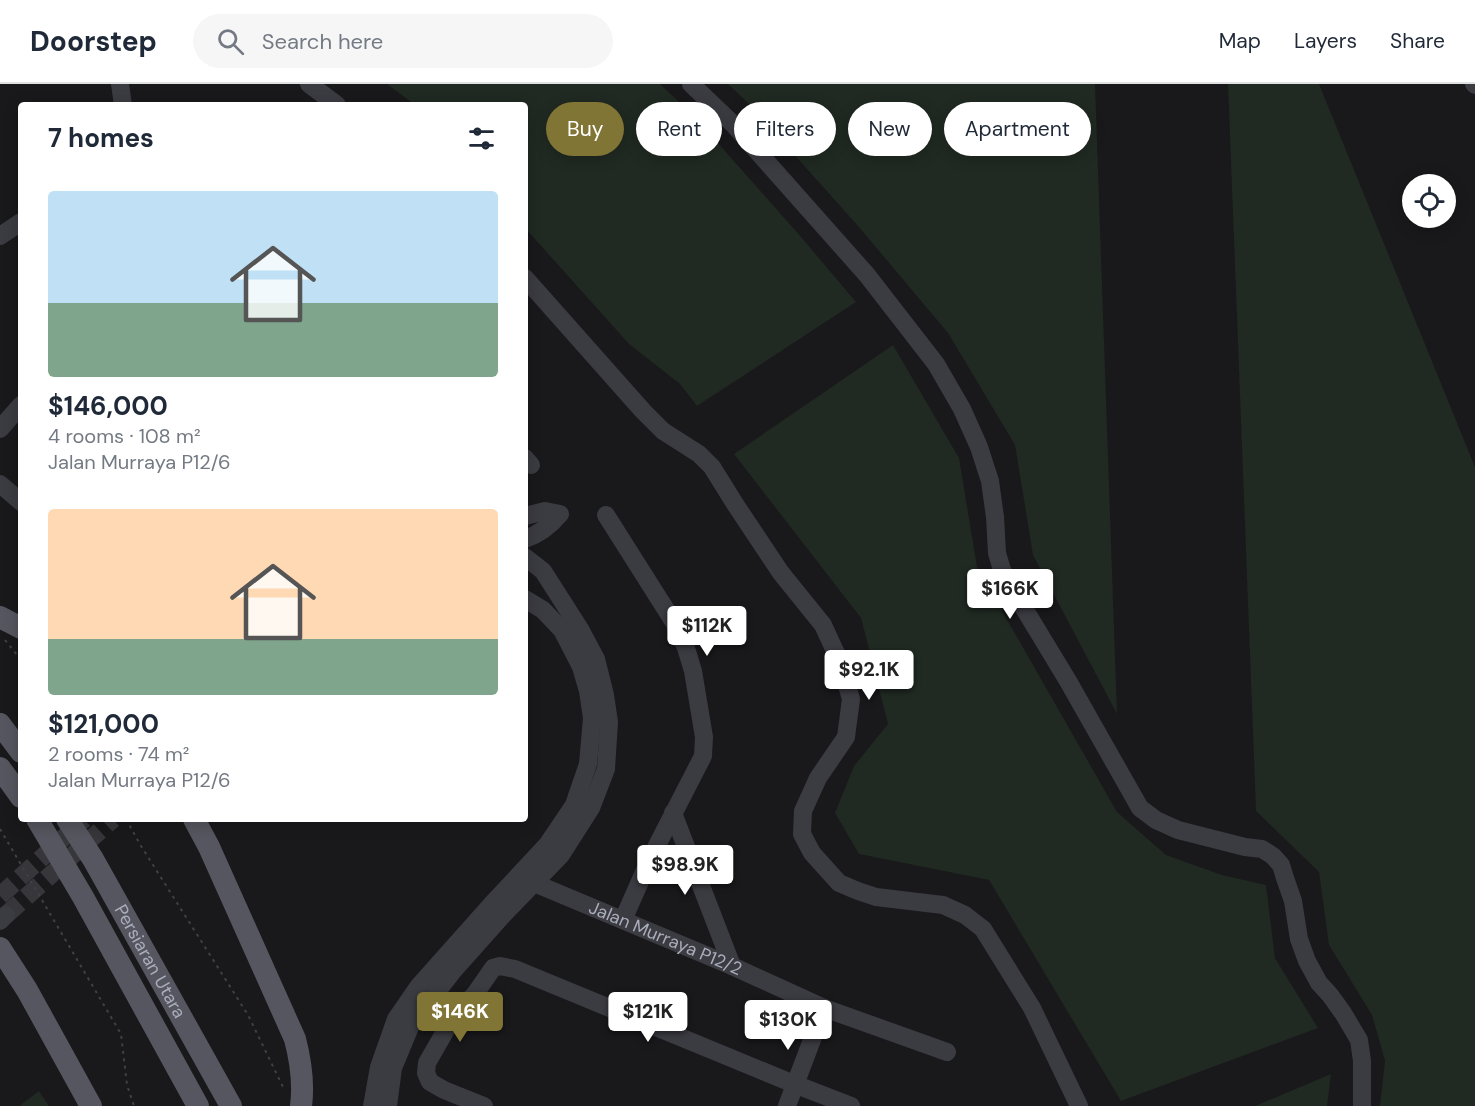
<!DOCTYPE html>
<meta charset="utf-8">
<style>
body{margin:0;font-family:"DM Sans",sans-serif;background:#f6f6f7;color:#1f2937;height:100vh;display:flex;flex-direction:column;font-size:22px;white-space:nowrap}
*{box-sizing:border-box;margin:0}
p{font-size:20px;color:#747a83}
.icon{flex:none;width:33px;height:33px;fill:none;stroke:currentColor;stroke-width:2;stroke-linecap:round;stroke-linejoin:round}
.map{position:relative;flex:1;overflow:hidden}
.details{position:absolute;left:18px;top:18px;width:510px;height:720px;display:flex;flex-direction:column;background:#fff;border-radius:6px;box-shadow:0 3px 15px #0003}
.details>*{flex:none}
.banner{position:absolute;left:546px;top:18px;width:570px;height:54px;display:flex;gap:12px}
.fabs{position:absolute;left:1402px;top:90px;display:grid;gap:12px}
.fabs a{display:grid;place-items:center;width:54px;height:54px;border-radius:50%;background:#fff;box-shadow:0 3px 15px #0003;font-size:30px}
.price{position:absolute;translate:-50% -51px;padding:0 14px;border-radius:6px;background:#fff;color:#222;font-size:20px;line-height:39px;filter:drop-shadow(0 2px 3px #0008)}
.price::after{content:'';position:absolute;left:50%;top:36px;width:18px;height:14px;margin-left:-9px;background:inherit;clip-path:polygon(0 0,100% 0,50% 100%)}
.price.on{background:#817535;color:#fff}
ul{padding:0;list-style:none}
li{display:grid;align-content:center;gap:12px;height:318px;padding:0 30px}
li span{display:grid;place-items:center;height:186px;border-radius:6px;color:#555}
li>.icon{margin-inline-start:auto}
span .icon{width:108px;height:108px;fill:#fffc;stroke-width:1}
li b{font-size:26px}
h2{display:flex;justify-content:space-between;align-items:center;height:72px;padding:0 30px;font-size:26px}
.pill{padding:0 21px;border-radius:27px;background:#fff;box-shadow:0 3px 15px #0003;font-size:21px;line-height:54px}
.pill.on{background:#817535;color:#fff}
header{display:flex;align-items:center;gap:36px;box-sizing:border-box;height:84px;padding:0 30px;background:#fff;border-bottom:2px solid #e0e1e3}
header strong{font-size:28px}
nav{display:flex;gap:33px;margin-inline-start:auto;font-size:21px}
.search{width:420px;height:54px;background:#f6f6f7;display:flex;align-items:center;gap:15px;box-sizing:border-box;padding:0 21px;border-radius:33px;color:#747a83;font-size:22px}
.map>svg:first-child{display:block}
.green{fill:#202922}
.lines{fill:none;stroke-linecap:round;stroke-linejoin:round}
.minor-tunnel{stroke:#36363b;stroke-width:18;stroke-dasharray:18 9;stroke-linecap:butt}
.path{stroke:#3f4047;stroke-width:2;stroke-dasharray:3 4.5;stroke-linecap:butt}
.minor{stroke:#3b3b42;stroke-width:18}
.major{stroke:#55565f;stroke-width:22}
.labels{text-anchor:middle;stroke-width:4.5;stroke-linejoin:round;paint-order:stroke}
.street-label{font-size:18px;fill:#aaadbb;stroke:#141316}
</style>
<header>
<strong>Doorstep</strong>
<div class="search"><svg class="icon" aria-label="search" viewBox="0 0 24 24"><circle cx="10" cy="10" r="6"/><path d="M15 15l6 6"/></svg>Search here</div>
<nav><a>Map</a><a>Layers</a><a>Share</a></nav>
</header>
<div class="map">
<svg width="1475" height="1022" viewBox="0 0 1475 1022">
<rect width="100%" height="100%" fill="#19181b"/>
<g class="green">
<path d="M387 0H660L693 31 802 154 856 218 697 322 680 300 629 260 525 144V21H415Z"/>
<path d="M728 0H1095L1117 630 1033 471 1015 361 948 249 858 142 748 19Z"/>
<path d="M1228 0H1319L1475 383V1022H1380L1385 977 1372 931 1329 861 1319 788 1256 727Z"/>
<path d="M893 261 959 374 977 483 1117 728 1166 771 1222 791 1266 801 1275 874 1318 944 1121 1017 989 796 859 770 835 729 854 682 888 640 861 534 734 370Z"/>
<path d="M1331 990 1327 1022H1255Z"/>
<path d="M39 1007 49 1022H19Z"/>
</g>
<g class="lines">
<g class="minor-tunnel">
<path d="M0 812 84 735"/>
<path d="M6 831 113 735"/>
</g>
<g class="path">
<path d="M5 556 21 576"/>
<path d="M126 735 141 762 248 931 283 1003"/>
<path d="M0 745 121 950 127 1001 134 1022"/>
</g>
<g class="minor">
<path d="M120 0 123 21"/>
<path d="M309 0 337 21"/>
<path d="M691 0 734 41 867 191 936 280 962 325 979 363 990 397 995 433 997 469 1002 486 1011 503 1068 597 1140 724 1156 736 1178 746 1245 763 1262 765 1273 772 1281 781 1285 794 1293 817 1299 855 1307 877 1319 899 1330 911 1343 929 1359 956 1362 977V1022"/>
<path d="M1474 0 1475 1"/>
<path d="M0 152 21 138"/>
<path d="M525 194 643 327 663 347 699 370 712 383 735 420 781 489 823 541 840 578 851 615 846 653 818 694 803 727 802 750 812 769 839 799 858 807 876 813 943 821 965 831 983 845 1032 924 1079 1022"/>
<path d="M0 345 21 321"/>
<path d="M525 374 531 381"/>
<path d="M0 400 21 418"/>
<path d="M606 431 675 540 686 564 693 587 704 653 703 672 649 777 623 836"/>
<path d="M525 432 545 427 560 430C550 442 540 450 525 455"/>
<path d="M673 729 732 882"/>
<path id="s1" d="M525 792 534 799 732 882 824 924 947 968"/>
<path d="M0 837 6 831"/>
<path d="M372 1022 379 983 396 935 418 903 491 821 547 761 574 721 588 680 592 634 588 607 581 583 562 546 543 526 525 515"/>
<path d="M388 1022 393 984 410 943 453 887 502 832 561 771 591 724 606 685 609 638 605 611 596 575 580 545 543 487 525 473"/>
<path d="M484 1022 444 1006 430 998 426 989 427 979 455 930 475 910 493 884 500 882 515 885 794 1000 851 1022"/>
<path d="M787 1022 824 924"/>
</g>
<g class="major">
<path d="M0 533 21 544"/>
<path d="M0 640 21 668"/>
<path d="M0 684 21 713"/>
<path d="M37 735 83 813 198 1022"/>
<path id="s2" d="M67 735 93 775 231 1022"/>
<path d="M194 735 209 763 295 955C301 978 304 999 301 1022"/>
<path d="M0 864 27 906 91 1022"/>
</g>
</g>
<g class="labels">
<g class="street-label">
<text dy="6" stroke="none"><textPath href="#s1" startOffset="154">Jalan Murraya P12/2</textPath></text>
<text dy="6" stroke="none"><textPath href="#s2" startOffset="165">Persiaran Utara</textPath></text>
</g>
</g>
</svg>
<div class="fabs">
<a><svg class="icon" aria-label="locate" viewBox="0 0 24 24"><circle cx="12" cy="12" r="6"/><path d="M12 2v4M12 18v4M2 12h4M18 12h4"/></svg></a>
</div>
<b class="price" style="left:1010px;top:536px">$166K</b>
<b class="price" style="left:707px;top:573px">$112K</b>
<b class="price" style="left:869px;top:617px">$92.1K</b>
<b class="price" style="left:685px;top:812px">$98.9K</b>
<b class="price on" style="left:460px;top:959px">$146K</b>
<b class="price" style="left:648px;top:959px">$121K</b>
<b class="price" style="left:788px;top:967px">$130K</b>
<div class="banner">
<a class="pill on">Buy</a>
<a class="pill">Rent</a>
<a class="pill">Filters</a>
<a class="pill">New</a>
<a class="pill">Apartment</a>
</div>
<section class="details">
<h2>7 homes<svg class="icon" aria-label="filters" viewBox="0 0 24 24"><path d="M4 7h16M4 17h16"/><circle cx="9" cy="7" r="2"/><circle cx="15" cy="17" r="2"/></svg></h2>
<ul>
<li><span style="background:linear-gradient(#bfe0f5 60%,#7fa58c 0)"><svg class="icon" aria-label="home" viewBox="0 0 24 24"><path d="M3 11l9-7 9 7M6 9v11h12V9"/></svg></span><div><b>$146,000</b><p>4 rooms · 108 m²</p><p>Jalan Murraya P12/6</p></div></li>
<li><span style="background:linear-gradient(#ffd9b3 70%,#7fa58c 0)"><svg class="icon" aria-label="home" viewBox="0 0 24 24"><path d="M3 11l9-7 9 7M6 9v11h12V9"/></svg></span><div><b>$121,000</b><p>2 rooms · 74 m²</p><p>Jalan Murraya P12/6</p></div></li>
</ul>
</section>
</div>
